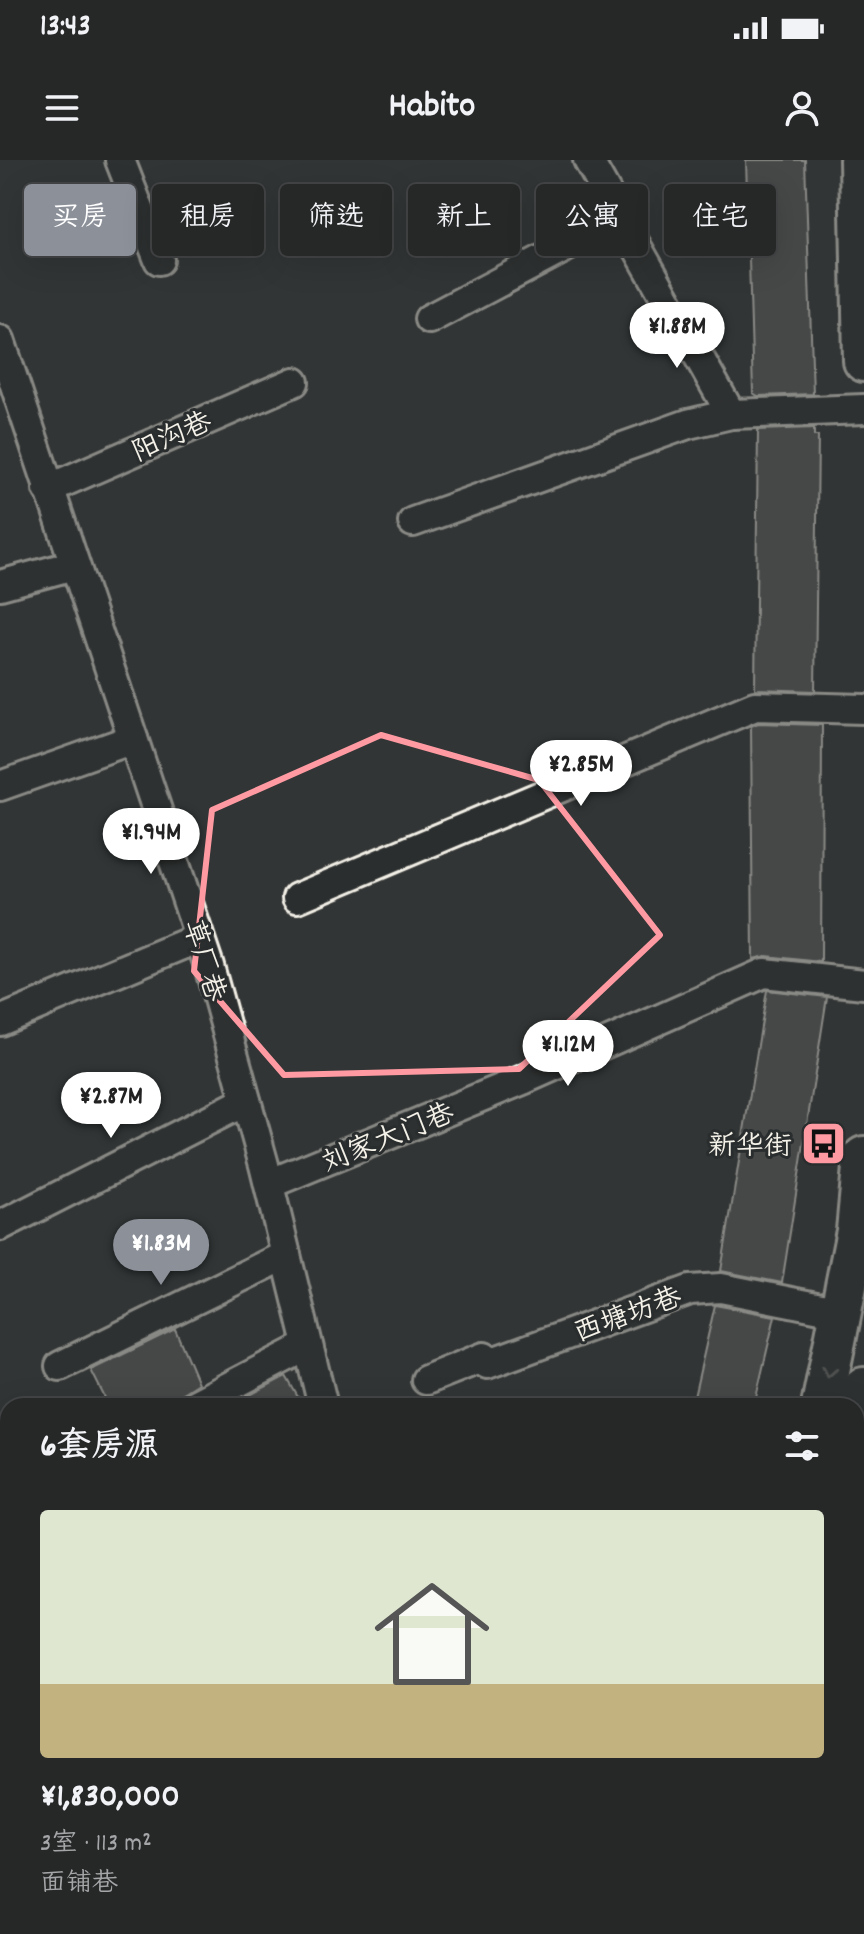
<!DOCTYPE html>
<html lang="zh">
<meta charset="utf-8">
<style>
body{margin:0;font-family:Dekko,"LXGW WenKai TC",sans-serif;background:#2e3030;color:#f1f3f6;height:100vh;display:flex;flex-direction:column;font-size:30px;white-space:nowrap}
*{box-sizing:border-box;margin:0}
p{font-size:26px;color:#a4a6a8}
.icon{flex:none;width:44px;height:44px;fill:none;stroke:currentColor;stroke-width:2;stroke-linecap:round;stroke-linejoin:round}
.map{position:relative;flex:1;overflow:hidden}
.details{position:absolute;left:0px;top:1238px;width:864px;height:536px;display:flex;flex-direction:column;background:#262828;border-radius:24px 24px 0 0;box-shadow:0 8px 32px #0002,0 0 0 2px #424445}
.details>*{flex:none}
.guide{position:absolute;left:24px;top:24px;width:816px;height:72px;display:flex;gap:16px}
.price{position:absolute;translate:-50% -68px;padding:0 18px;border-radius:28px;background:#fff;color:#222;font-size:26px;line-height:52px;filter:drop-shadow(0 2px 4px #0008)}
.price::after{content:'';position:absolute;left:50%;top:48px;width:24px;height:18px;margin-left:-12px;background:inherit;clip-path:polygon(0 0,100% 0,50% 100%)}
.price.current{background:#8c9099;color:#fff}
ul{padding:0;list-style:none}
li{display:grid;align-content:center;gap:16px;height:424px;padding:0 40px}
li+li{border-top:2px solid #424445}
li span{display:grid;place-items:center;height:248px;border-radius:8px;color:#555}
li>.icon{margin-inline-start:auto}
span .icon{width:144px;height:144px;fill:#fffc;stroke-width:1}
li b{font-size:34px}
h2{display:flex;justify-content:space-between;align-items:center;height:96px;padding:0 40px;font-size:34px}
.tag{padding:0 28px;border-radius:8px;background:#262828;box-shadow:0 8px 32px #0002,0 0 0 2px #424445;font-size:28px;line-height:72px}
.tag.current{background:#8c9099;color:#fff}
.status{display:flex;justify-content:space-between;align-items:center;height:56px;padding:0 40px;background:#262828;direction:ltr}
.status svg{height:22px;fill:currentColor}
header{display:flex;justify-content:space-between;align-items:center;height:104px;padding:0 40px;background:#262828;font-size:36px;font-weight:700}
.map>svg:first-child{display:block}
.building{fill:#5f605f;stroke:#f4f1e8;stroke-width:2}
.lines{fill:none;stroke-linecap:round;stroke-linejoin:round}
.minor-casing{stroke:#f4f1e8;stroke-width:34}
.tertiary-casing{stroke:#f4f1e8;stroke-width:40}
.secondary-casing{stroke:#f4f1e8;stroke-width:46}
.minor{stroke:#2a2d2e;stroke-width:28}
.tertiary{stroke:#2a2d2e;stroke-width:34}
.secondary{stroke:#2a2d2e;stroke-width:40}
.oneway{stroke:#71726f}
.marked{fill:none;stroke:#ff9aa2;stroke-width:6;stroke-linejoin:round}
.labels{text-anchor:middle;stroke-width:6;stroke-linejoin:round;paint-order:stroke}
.street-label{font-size:28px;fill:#f4f1e8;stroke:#2a2d2e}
.poi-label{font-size:28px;fill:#f4f1e8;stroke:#2a2d2e;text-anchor:end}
</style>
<div class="status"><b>13:43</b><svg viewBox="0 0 49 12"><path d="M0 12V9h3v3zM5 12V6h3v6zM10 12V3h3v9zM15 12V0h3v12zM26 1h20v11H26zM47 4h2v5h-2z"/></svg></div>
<header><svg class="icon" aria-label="menu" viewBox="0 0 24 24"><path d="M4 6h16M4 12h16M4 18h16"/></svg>Habito<svg class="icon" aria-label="person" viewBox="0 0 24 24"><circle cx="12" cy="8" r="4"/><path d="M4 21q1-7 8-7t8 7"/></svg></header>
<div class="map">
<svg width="864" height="1774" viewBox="0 0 864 1774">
<rect width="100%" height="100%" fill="#323535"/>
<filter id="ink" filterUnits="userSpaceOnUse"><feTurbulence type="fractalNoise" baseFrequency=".0125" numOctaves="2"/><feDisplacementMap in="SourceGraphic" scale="16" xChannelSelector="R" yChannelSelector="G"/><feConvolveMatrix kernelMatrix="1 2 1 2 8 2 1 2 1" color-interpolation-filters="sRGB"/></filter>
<g filter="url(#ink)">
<g class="building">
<path d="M746 0H805L813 234 758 236 753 233Z"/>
<path d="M814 268V276H818L815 531 755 529 758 270Z"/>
<path d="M758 563 822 565 821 802 766 796 753 799 751 566Z"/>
<path d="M767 830 827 837 782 1123 721 1111Z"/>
<path d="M715 1145 775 1156 754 1246H692Z"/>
<path d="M175 1169 198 1223 178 1236 175 1246H109L91 1210Z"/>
<path d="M286 1216 303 1246H229Z"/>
</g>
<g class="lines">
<defs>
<g id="minor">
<path d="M120 0 159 100"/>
<path d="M588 0 731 254 864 249"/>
<path d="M429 159 621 58"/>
<path d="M0 180 209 806 264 1005 323 1246"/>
<path d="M48 329 294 222"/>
<path d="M413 362 688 264 731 254"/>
<path d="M0 425 74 405"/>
<path d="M0 626 133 579"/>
<path d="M297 738 755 546 864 549"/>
<path d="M0 861 199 778"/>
<path d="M269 1024 525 919 764 813 864 824"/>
<path d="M0 1066 246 941"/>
<path d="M60 1206 286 1095"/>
<path d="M426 1220 484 1197 487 1204 690 1130 721 1128 841 1152"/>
<path d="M192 1246 307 1186"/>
<path d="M0 1356 8 1350"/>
</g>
<path id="tertiary" d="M856 1732 864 1729"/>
<g id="secondary">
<path d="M860 0 864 201"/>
<path d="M822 1246 857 1071 864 997"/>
<path d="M856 1266 864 1228"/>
<path d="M705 1774 707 1766"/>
<path d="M748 1774 750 1766"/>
</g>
</defs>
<use href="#minor" class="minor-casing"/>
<use href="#tertiary" class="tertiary-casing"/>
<use href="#secondary" class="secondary-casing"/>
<use href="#minor" class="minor"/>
<use href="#tertiary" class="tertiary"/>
<use href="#secondary" class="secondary"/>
</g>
<defs><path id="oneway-chevron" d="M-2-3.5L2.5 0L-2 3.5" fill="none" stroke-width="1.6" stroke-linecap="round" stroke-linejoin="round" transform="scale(2)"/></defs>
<use class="oneway" href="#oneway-chevron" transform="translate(829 1212) rotate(101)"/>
</g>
<path d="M0 0H864V1774H0ZM381 575 539 620 660 775 519 909 284 915 194 811 212 650Z" fill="#323535" fill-opacity=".55" fill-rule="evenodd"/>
<path class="marked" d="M381 575 539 620 660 775 519 909 284 915 194 811 212 650Z"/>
<defs>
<symbol id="bus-square" viewBox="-11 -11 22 22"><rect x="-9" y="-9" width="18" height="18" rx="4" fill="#ff9aa2" stroke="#2a2d2e"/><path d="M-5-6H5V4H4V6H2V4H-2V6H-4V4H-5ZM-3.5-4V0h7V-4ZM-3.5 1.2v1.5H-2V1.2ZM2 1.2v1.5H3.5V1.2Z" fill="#111"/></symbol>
</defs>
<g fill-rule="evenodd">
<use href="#bus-square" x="798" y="958" width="51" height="51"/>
</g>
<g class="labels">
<g class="street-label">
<text transform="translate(171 275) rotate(-24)" y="10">阳沟巷</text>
<text transform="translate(206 800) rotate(73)" y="10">草厂巷</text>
<text transform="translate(387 976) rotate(-22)" y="10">刘家大门巷</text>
<text transform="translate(627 1153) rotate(-20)" y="10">西塘坊巷</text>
</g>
<g class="poi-label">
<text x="792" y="994">新华街</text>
</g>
</g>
</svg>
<b class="price" style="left:677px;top:210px">¥1.88M</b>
<b class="price" style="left:581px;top:648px">¥2.85M</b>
<b class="price" style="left:151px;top:716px">¥1.94M</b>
<b class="price" style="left:568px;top:928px">¥1.12M</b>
<b class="price" style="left:111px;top:980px">¥2.87M</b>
<b class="price current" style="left:161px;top:1127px">¥1.83M</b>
<div class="guide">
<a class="tag current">买房</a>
<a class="tag">租房</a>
<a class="tag">筛选</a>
<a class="tag">新上</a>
<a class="tag">公寓</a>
<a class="tag">住宅</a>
</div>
<section class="details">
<h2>6套房源<svg class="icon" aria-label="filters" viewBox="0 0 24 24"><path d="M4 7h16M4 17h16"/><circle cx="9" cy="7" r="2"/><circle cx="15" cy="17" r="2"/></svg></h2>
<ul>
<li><span style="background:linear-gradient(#dfe7d0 70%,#c2b280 0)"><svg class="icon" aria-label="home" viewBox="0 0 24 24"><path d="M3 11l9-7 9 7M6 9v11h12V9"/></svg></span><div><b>¥1,830,000</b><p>3室 · 113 m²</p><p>面铺巷</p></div></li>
</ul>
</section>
</div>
